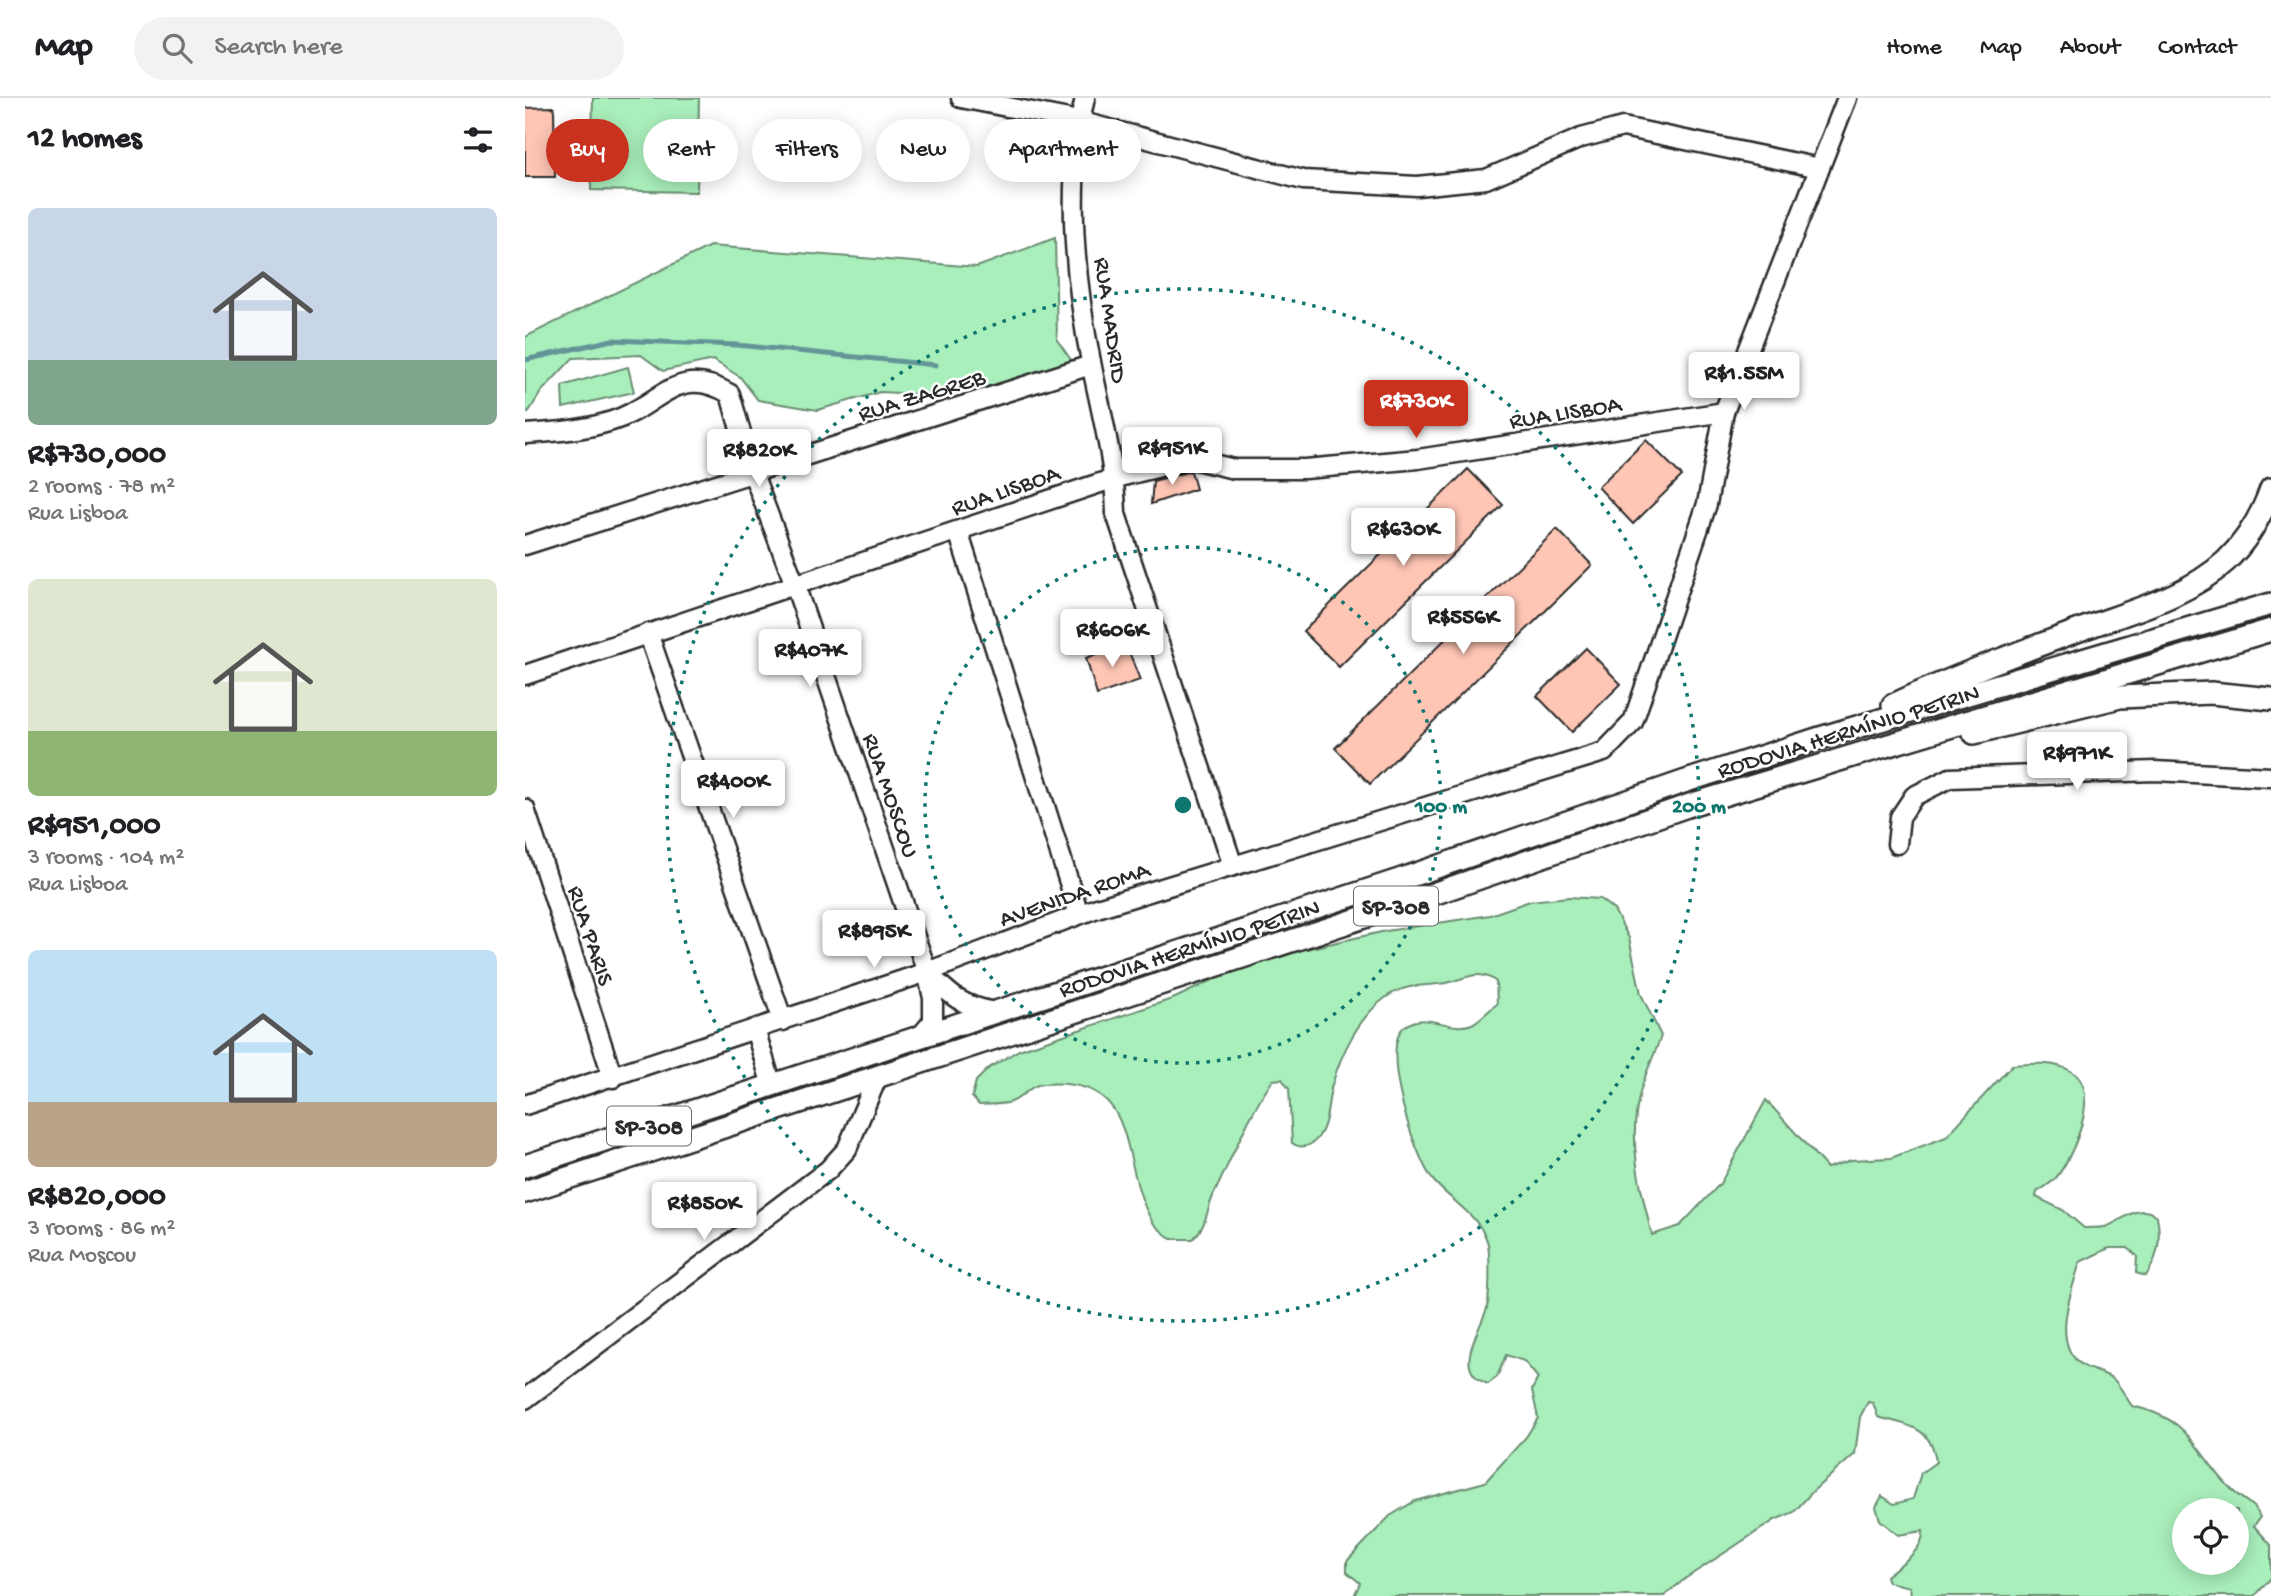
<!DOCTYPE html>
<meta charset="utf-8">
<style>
body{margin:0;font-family:"Gochi Hand",sans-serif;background:#f2f2f2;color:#202124;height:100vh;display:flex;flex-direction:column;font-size:26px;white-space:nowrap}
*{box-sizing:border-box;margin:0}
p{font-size:23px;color:#757577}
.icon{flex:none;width:38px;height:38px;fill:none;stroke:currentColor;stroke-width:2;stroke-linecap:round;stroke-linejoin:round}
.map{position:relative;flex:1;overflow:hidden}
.drawer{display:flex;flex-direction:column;background:#fff;width:525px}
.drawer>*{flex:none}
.top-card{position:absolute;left:21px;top:21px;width:665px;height:63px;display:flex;gap:14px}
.controls{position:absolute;left:1647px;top:1400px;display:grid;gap:14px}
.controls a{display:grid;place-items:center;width:77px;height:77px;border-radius:50%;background:#fff;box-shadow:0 4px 18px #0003;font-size:35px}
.price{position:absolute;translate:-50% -60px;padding:0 16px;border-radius:7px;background:#fff;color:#222;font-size:23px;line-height:46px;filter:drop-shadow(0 2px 4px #0008)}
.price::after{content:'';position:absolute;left:50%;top:42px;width:21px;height:16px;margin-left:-10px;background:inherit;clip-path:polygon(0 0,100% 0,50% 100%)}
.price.selected{background:#c8321e;color:#fff}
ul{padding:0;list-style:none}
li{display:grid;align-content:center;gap:14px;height:371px;padding:0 28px}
li span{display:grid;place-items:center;height:217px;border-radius:10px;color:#555}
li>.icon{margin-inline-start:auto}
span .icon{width:126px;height:126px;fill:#fffc;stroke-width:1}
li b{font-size:30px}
h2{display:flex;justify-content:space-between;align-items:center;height:84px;padding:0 28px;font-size:30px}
.chip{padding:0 24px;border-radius:32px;background:#fff;box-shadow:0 4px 18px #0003;font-size:24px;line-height:63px}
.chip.selected{background:#c8321e;color:#fff}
header{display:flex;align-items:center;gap:42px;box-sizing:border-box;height:98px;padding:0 35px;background:#fff;border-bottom:2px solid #e0e0e0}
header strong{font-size:33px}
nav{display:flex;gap:38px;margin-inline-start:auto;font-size:24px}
.search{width:490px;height:63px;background:#f2f2f2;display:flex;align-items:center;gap:18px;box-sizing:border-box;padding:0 24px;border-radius:38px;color:#757577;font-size:26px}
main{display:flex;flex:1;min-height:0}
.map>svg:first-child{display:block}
.green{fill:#a9efbb;stroke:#6a8d73;stroke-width:2;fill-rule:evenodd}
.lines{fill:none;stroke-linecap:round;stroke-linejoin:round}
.stream{stroke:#649598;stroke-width:5}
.building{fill:#ffc6b5;stroke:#2b2b2b;stroke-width:2}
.minor-casing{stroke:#2b2b2b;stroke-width:23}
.major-casing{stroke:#2b2b2b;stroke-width:26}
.minor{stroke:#fff;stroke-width:18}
.major{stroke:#fff;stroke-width:21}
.ring{fill:none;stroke:#0f766e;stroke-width:3.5;stroke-dasharray:3.5 7}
.labels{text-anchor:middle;stroke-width:5;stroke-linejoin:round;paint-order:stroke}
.shield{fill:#fff;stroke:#6b6b6b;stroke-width:2}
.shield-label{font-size:23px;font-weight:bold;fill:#2b2b2b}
.street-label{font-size:24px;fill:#2b2b2b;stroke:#fff}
.centre{fill:#0f766e;stroke:#fff;stroke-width:3.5}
.ring-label{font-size:21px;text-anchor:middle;font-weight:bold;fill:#0f766e;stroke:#fff;stroke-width:5;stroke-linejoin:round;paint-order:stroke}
</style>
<header>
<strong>Map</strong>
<div class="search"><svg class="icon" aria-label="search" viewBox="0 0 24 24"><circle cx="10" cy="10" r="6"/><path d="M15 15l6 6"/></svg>Search here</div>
<nav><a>Home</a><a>Map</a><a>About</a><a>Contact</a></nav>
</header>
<main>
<section class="drawer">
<h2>12 homes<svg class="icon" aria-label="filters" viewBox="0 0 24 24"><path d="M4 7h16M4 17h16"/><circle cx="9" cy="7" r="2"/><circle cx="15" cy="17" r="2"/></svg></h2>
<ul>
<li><span style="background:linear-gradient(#c9d6e8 70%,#7fa58c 0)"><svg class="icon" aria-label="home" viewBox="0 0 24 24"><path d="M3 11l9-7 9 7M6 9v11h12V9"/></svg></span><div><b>R$730,000</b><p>2 rooms · 78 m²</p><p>Rua Lisboa</p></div></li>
<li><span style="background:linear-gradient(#dfe7d0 70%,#8fb573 0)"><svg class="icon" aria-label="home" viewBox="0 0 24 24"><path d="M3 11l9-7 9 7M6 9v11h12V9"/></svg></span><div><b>R$951,000</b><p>3 rooms · 104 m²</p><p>Rua Lisboa</p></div></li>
<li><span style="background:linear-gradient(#bfe0f5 70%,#b9a48a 0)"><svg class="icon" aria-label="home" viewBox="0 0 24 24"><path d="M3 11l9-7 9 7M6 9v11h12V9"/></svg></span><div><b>R$820,000</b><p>3 rooms · 86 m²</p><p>Rua Moscou</p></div></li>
</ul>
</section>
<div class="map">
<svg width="1746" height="1498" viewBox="0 0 1746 1498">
<rect width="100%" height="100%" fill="#fff"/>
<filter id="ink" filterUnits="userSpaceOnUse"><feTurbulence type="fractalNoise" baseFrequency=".0143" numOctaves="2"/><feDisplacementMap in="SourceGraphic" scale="14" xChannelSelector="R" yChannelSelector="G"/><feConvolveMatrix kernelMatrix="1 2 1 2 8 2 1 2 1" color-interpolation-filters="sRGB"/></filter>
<g filter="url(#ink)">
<g class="green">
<path d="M68 0H174L172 94 66 92Z"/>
<path d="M530 140 532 242 549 266 514 280 443 292 392 296 355 294 293 312 233 302 215 279 188 262 138 273 116 257 48 260 16 294 3 315 0 310V239L185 148 452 169Z"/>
<path d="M103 269 109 294 38 310 37 288Z"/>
<path d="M1044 799 1075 801 1089 812 1104 840 1116 896 1136 938C1129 959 1118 979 1114 999 1103 1046 1116 1093 1127 1137L1155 1128 1195 1086 1241 1002 1302 1070 1326 1062 1366 1060 1421 1039 1487 967C1506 966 1528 963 1546 973 1578 991 1548 1060 1530 1081 1525 1086 1518 1090 1512 1094L1511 1099 1538 1112 1559 1130C1567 1129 1576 1131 1583 1128 1600 1121 1613 1105 1632 1118 1636 1141 1634 1158 1621 1178L1611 1175 1612 1158 1603 1150H1584L1555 1164C1547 1192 1525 1246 1557 1267 1566 1273 1579 1274 1588 1281 1595 1287 1601 1300 1607 1308 1670 1322 1667 1352 1708 1393 1717 1402 1731 1407 1735 1419L1729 1428 1746 1447V1480L1730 1498H1386L1385 1489 1363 1484 1361 1478C1374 1467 1399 1453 1398 1433L1373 1437 1355 1422 1351 1409 1357 1398 1369 1406 1388 1401 1396 1375 1411 1364C1406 1328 1385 1328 1353 1319L1348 1305 1343 1304 1335 1319 1330 1356 1288 1393 1269 1414 1250 1422 1161 1480 1139 1498H829L835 1485 822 1474V1463L865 1418 890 1403 960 1384 1001 1339 1013 1320 1007 1292 1013 1280 999 1263 981 1257 972 1279 963 1286C926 1273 954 1235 962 1210 965 1198 965 1158 963 1146 956 1118 925 1103 908 1082 890 1060 853 948 880 928 902 912 924 935 947 926 955 922 964 912 972 906L971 884C955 870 939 881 921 885 898 889 880 885 860 900 833 920 816 956 807 987 802 1003 804 1023 794 1038 787 1048 777 1052 767 1045L764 991 757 981 748 982C723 1018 707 1059 688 1098 681 1115 681 1129 668 1141H646C640 1135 631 1130 627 1123 592 1063 619 978 518 986 504 987 498 1000 486 1004 476 1007 464 1006 454 1007L447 999 451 983 464 970 494 952 650 900 694 879 759 856 861 833 965 817 1005 803ZM1659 1412H1712V1465H1659Z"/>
</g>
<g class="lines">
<path class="stream" d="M0 262 87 242 212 247 411 267"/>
</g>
<g class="building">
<path d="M29 9 30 79H0V10Z"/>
<path d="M1121 342 1157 378 1108 426 1073 389Z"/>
<path d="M943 371 978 407 814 569 778 533Z"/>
<path d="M666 373 671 391 626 406 628 383Z"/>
<path d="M1032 431 1067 467 845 686 810 650Z"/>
<path d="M601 546 615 582 572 597 561 560Z"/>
<path d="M1061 550 1096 586 1047 634 1012 598Z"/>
</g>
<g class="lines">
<defs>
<g id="minor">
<path d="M436 0 554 23 778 82 892 88 961 81 1056 40 1098 29 1295 70"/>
<path d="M560 0C540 84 550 185 567 269 577 318 590 366 591 416L708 768"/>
<path d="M0 336C29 334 59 332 87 323 134 309 151 264 205 296L227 373 270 487 402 874"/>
<path d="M433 433 554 816"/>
<path d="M0 447 566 267"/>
<path d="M123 535 258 923"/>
<path d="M0 577 590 380 667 361 709 371H780L893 361 1199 314"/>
<path d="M0 711 88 980"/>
<path d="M1372 746 1375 719 1389 698 1425 680 1630 673 1746 679"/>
<path d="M230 931 247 988"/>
<path d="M394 940 408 923V900L402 874C426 898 436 908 470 914"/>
<path d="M0 1007 402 874 572 810 1079 654 1108 624 1182 406 1199 314 1322 0"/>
<path d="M0 1301 303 1072 322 1051 352 980"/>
</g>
<g id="major">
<path d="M1368 607C1428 579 1490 556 1552 533 1602 514 1661 500 1701 463 1723 442 1736 419 1746 391"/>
<path d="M1449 635 1595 599 1686 595 1746 601"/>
<path d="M0 1068 874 782 1161 683 1295 640 1746 506"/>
<path d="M0 1094 882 805 1168 706 1746 532"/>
</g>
</defs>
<use href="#minor" class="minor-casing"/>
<use href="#major" class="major-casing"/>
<use href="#minor" class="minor"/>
<use href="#major" class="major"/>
</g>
</g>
<g class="ring">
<circle cx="658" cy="707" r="258"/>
<circle cx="658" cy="707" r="516"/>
</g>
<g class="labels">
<g class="shield">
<rect x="829" y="788.5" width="84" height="39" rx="5"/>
<rect x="82" y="1008.5" width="84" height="39" rx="5"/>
</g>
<g class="shield-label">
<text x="871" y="816">SP-308</text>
<text x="124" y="1036">SP-308</text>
</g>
<g class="street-label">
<text transform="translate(587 222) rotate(82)" y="8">RUA MADRID</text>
<text transform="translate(396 296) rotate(-17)" y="8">RUA ZAGREB</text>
<text transform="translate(1040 313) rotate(-9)" y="8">RUA LISBOA</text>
<text transform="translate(480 391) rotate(-19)" y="8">RUA LISBOA</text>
<text transform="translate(1323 632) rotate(-17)" y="8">RODOVIA HERMÍNIO PETRIN</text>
<text transform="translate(367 697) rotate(71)" y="8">RUA MOSCOU</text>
<text transform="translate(549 795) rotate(-19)" y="8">AVENIDA ROMA</text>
<text transform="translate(67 837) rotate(72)" y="8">RUA PARIS</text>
<text transform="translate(664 849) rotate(-18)" y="8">RODOVIA HERMÍNIO PETRIN</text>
</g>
</g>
<circle cx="658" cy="707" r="10" class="centre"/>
<g class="ring-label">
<text x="916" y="714">100 m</text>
<text x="1174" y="714">200 m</text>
</g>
</svg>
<div class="controls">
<a><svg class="icon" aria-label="locate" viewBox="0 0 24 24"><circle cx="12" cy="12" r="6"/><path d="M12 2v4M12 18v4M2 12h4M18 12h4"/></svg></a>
</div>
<b class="price" style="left:1219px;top:314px">R$1.55M</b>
<b class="price selected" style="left:891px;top:342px">R$730K</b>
<b class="price" style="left:647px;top:389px">R$951K</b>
<b class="price" style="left:234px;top:391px">R$820K</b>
<b class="price" style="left:878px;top:470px">R$630K</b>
<b class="price" style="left:938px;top:558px">R$556K</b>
<b class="price" style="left:587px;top:571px">R$606K</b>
<b class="price" style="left:285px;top:591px">R$407K</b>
<b class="price" style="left:1552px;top:694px">R$971K</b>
<b class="price" style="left:208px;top:722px">R$400K</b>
<b class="price" style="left:349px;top:872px">R$895K</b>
<b class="price" style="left:179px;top:1144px">R$850K</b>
<div class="top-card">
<a class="chip selected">Buy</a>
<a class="chip">Rent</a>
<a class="chip">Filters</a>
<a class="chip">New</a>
<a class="chip">Apartment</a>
</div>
</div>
</main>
